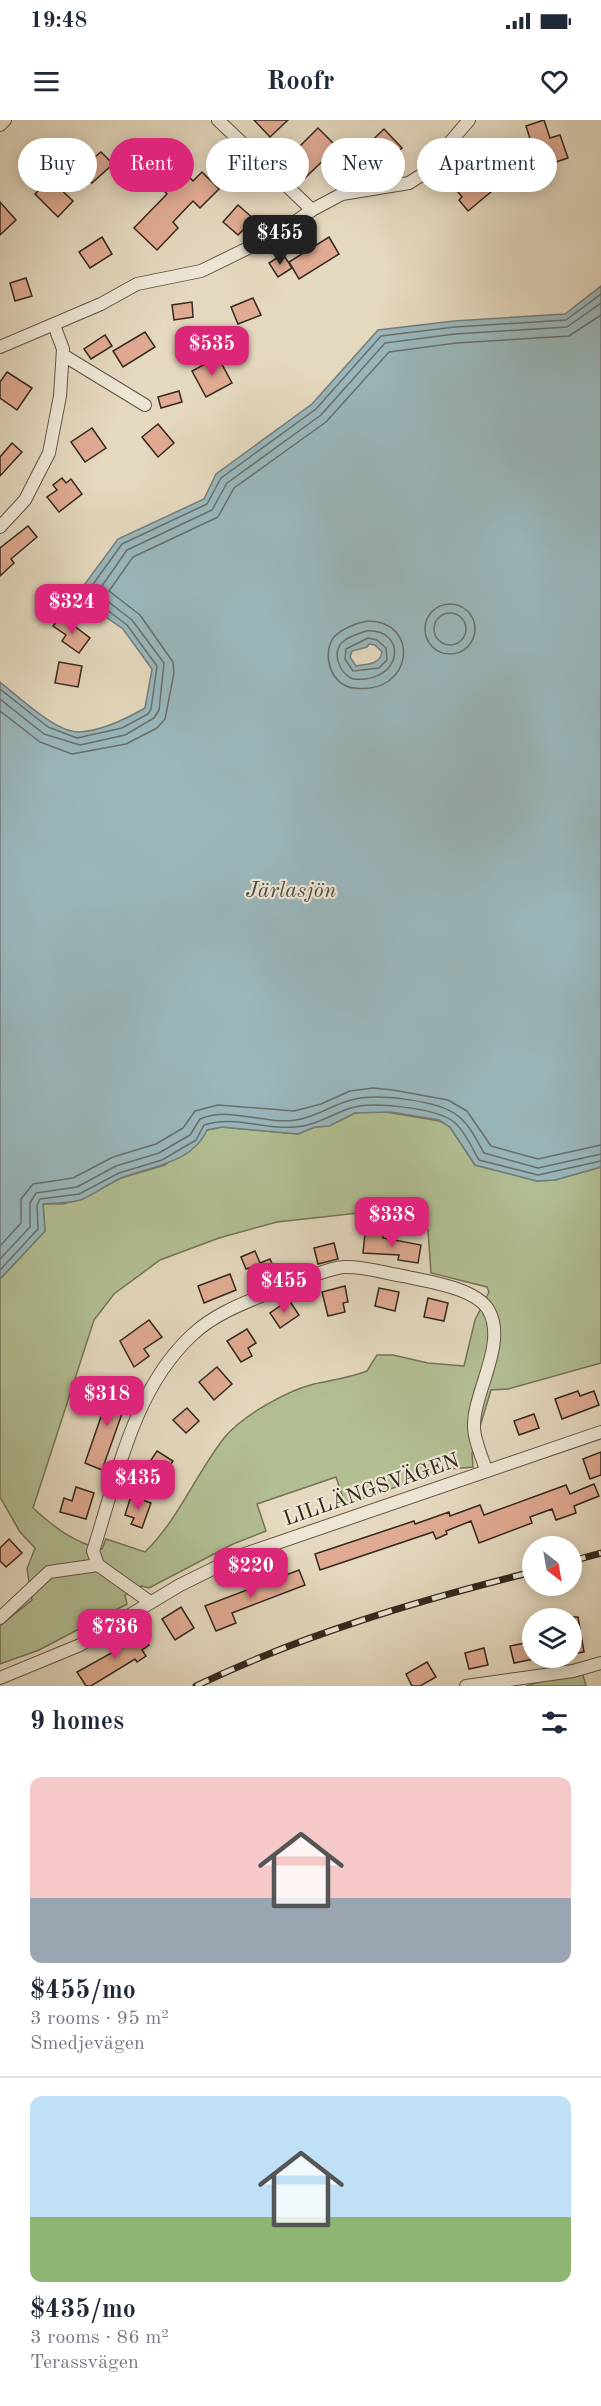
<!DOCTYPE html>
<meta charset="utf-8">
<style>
body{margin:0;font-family:"Old Standard TT",serif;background:#f6f6f7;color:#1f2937;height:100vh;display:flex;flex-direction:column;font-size:22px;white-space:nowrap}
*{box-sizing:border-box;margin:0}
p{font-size:20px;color:#747a83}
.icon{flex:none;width:33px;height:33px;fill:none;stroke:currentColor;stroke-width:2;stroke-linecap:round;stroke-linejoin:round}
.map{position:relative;height:1566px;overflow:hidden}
.drawer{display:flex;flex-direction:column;background:#fff;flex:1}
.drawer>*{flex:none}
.top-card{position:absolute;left:18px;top:18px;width:566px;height:54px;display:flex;gap:12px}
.needle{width:39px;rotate:149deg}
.tools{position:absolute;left:522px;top:1416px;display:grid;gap:12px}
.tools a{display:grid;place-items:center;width:60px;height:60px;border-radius:50%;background:#fff;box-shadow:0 3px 15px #0003;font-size:30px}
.price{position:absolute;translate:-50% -51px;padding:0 14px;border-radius:12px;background:#db2777;color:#fff;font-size:20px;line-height:39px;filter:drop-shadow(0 2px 3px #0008)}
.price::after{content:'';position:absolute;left:50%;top:36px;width:18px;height:14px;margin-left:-9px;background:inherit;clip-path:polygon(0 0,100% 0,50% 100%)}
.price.selected{background:#222;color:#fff}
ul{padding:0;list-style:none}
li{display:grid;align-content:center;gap:12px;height:318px;padding:0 30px}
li+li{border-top:2px solid #e0e1e3}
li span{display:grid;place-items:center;height:186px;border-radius:12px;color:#555}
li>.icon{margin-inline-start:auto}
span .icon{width:108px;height:108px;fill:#fffc;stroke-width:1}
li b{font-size:26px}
h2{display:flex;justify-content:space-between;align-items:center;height:72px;padding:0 30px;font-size:26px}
.chip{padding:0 21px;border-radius:27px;background:#fff;box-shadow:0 3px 15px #0003;font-size:21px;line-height:54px}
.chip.selected{background:#db2777;color:#fff}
.status{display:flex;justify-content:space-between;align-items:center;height:42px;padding:0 30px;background:#fff;direction:ltr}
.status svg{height:16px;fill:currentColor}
header{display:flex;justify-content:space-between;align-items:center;height:78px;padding:0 30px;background:#fff;font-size:27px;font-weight:800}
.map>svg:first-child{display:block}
.green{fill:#b2bf93;stroke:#747458;stroke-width:1.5;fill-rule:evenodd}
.water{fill:#9ab7bc;stroke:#727e7d;stroke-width:1.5;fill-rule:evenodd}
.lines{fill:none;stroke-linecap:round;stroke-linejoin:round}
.shore{stroke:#68706d;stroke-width:1.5}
.building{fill:#e0ab92;stroke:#35291e;stroke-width:1.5}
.street-casing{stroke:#615546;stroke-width:14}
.street{stroke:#ede6d5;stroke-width:12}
.rail-casing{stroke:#35291e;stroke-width:7}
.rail{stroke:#ede6d5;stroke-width:4.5;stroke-dasharray:14;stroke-linecap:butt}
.labels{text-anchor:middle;stroke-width:4.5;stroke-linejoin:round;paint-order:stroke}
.street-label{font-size:21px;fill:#35291e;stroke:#ede6d5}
.water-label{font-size:22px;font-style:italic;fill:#4e4c46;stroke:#ede6d5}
</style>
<div class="status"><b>19:48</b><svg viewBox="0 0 49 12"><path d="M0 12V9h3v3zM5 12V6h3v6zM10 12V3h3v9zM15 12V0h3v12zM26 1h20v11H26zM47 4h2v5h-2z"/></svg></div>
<header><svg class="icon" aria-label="menu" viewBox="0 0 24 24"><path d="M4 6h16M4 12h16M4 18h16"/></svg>Roofr<svg class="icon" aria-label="heart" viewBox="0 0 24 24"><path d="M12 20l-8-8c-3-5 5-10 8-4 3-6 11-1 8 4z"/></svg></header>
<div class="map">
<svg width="601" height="1566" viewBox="0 0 601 1566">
<rect width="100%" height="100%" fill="#e4d8be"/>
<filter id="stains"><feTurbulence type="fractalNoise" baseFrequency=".00333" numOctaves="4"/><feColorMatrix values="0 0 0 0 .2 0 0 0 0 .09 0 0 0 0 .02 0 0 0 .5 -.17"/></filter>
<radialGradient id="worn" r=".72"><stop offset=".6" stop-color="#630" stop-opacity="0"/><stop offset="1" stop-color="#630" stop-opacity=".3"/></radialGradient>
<g class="green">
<path d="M374 990 440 1001 450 1007 475 1045 537 1061 555 1060 601 1047V1243L508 1269 491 1270 472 1333 473 1347 450 1349 345 1384 336 1357 257 1384 266 1411 233 1424 149 1468 141 1466 125 1475 127 1484 39 1530 0 1544V1506L32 1480 27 1449 35 1428 20 1412 0 1377V1159L45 1111 43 1084H63L82 1079 121 1058 165 1045 207 1010 222 1007 298 1014 315 1007 329 1006 355 993ZM386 1090 416 1091 428 1110 431 1153 487 1167 489 1172 475 1200 464 1246 428 1243 393 1235H377L367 1251C349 1258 332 1260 314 1264 286 1271 242 1296 224 1318 196 1354 178 1400 145 1432L106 1419 102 1429C74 1423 54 1407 33 1388L94 1200 114 1174 160 1140 219 1118 277 1102Z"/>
<path d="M583 1555 586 1566H526L561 1556Z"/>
</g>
<path class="water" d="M601 166V1047L555 1060 537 1061 475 1045 450 1007 439 1000 391 992 355 993 329 1006 315 1007 298 1014 222 1007 207 1010C193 1043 151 1046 121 1058 107 1064 94 1075 80 1080 67 1084 56 1082 43 1084L45 1111 0 1159V562C18 576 56 613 79 612 102 611 126 599 145 588L152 549 123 509 76 476 118 419 204 379 216 354 312 284 378 210 454 201 565 194ZM369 524 375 525 382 532C380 545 366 544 356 546L350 537 352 531 367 527Z"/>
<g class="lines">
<g class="shore">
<circle cx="450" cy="509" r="25"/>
<circle cx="450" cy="509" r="16"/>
<path d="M367 501C421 500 414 576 354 568 331 566 321 534 334 517 341 509 357 503 367 501Z"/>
<path d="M366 511C407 508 405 563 353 559 339 553 330 531 345 520 350 516 360 513 366 511Z"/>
<path d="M368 518 377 520 386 528 387 540 379 548 353 551 345 539 346 529Z"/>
<path d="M0 569 48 607 77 618 122 608 148 594 151 589 157 546 127 505 86 474 122 424 207 384 221 358 316 289 381 216 455 207 566 200 601 174"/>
<path d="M0 579 44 614 80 625 125 615 154 598 159 590 164 543 132 500 97 473 127 430 212 390 227 363 321 295 385 223 455 214 567 207 601 183"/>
<path d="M0 591 40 622 72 634 126 624 157 608 165 599 174 553 173 542 140 495 109 471 133 437 218 397 234 368 326 302 389 232 456 223 569 216 601 195"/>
<path d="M0 1126 21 1103V1079L33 1064 73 1058 113 1037 156 1024 183 1008 195 991 218 985 294 991 321 984 350 971 373 968 393 970 448 980 467 991 491 1026 538 1039 601 1025"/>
<path d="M0 1139 30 1107V1083L36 1073 77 1067 116 1046 159 1033 190 1015 200 999C231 986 264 1005 296 1000 316 997 332 985 351 980 375 973 439 980 458 996 470 1005 477 1021 484 1033L538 1048 601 1034"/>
<path d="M0 1150 38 1109 37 1085 40 1079 79 1074 119 1053 162 1040 196 1020 204 1005C234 995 265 1010 295 1007 315 1006 332 994 351 988 372 981 437 988 454 1002 465 1011 472 1028 479 1040L538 1055 601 1041"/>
</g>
</g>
<g class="building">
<path d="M254 0H288L270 17Z"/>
<path d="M544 0 550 18 560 15 568 38 547 45 540 26 533 28 526 6Z"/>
<path d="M318 8 337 27 305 58 287 39Z"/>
<path d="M384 9 402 28 375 54 357 35Z"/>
<path d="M161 27 193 61 202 52 219 69 200 88 193 81 173 102 178 108 157 130 134 108 167 74 141 45Z"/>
<path d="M101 32 113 44 92 63 79 50Z"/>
<path d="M464 39 480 58 485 53 497 67 468 91 459 80 462 77 453 66 455 64 449 52Z"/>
<path d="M50 59 73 81 58 97 35 74Z"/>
<path d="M0 82 16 100 0 115Z"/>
<path d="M238 85 254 99 238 115 223 102Z"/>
<path d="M102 117 112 134 90 148 79 132Z"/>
<path d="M329 117 339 134 299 159 289 142Z"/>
<path d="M283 134 292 148 278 157 269 143Z"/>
<path d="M26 158 32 176 15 181 10 163Z"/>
<path d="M253 178 261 195 238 204 231 187Z"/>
<path d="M192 182 193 197 174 200 172 185Z"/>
<path d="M145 212 155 227 123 247 113 231Z"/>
<path d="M105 215 112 226 91 239 84 229Z"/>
<path d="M218 237 232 263 206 277 192 251Z"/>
<path d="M7 252 32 268 17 290 0 278V262Z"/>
<path d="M179 271 182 282 161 288 158 277Z"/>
<path d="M158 304 174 323 158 337 142 317Z"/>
<path d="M92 308 106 328 85 342 71 322Z"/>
<path d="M12 323 22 332 0 356V337Z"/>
<path d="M62 358 66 363 71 359 82 374 59 392 47 377 57 370 53 365Z"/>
<path d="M28 406 37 417 11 439 14 443 0 456V428Z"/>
<path d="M61 496 90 518 79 533 62 521 66 515 53 506Z"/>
<path d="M59 542 82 546 78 567 55 563Z"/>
<path d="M365 1114 383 1115V1118L421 1125 418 1143 398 1140 399 1135 363 1133Z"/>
<path d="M334 1123 338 1139 318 1144 314 1128Z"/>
<path d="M255 1131 260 1143 270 1139 277 1155 258 1163 252 1147 246 1149 241 1137Z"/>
<path d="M230 1154 236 1170 204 1183 198 1166Z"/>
<path d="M345 1166 348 1182 343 1183 345 1192 328 1196 322 1172Z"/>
<path d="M379 1168 399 1172 395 1191 375 1186Z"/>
<path d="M428 1178 448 1183 444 1201 424 1197Z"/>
<path d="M289 1180 299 1195 280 1208 270 1193Z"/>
<path d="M149 1200 162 1217 144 1229 149 1236 134 1247 120 1221Z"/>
<path d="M247 1209 256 1223 248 1228 252 1236 241 1242 227 1221Z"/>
<path d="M217 1247 232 1264 214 1280 199 1262Z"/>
<path d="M112 1265 130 1271 102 1350 85 1343Z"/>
<path d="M578 1271 580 1276 594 1271 599 1285 562 1299 555 1279Z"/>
<path d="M187 1288 199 1301 186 1313 173 1300Z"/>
<path d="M534 1294 539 1308 519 1315 514 1301Z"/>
<path d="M157 1331 173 1341 163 1356 147 1346Z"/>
<path d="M601 1332V1355L590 1359 583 1339Z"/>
<path d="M594 1364 599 1376 574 1386 576 1393 556 1400 552 1389 530 1397 532 1403 479 1423 471 1401 446 1411 447 1414 436 1419 433 1412 320 1450 315 1434 414 1401 415 1404 449 1392 450 1396 480 1385 484 1395 566 1365 570 1374Z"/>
<path d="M76 1367 94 1373 86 1399 60 1392 64 1378 72 1381Z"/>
<path d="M131 1376 151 1383 142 1408 131 1404 134 1398 125 1395Z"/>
<path d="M9 1419 22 1433 6 1447 0 1441V1428Z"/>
<path d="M299 1450 305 1465 232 1493 236 1503 216 1511 205 1486Z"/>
<path d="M181 1487 194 1508 175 1520 162 1499Z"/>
<path d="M572 1497H578L584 1532 572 1534Z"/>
<path d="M140 1511 149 1525 142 1530 146 1536 137 1542 135 1539 91 1566H86L77 1552 126 1525 124 1521Z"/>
<path d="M530 1522 534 1539 514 1543 510 1526Z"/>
<path d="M484 1528 488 1545 469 1549 465 1533Z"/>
<path d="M427 1542 436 1557 420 1566H412L406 1554Z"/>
</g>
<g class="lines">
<defs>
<g id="street">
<path d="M218 0 312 90"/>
<path d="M0 5 5 0"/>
<path d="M0 227 101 184 137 164 201 151 281 112 312 90 342 74 409 63 423 54 469 0"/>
<path d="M63 235 145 285"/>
<path d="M0 407 25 380 49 333 60 276 63 229 54 205"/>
<path d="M150 1482 98 1445 93 1431C117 1357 133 1270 192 1215 214 1194 244 1183 271 1172 292 1164 323 1149 344 1147 363 1146 385 1153 403 1156 426 1161 477 1168 489 1191 507 1224 473 1273 474 1307 474 1320 482 1337 486 1350"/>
<path d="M0 1498 49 1452 98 1445"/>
<path d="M0 1558 80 1525 180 1465 239 1436 601 1312"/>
<path d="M466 1566 573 1551 601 1543"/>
</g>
</defs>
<use href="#street" class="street-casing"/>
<use href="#street" class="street"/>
<defs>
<g id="rail">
<path d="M572 1441 601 1433"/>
<path d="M196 1566C304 1514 417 1481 532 1452"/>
</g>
</defs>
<use href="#rail" class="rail-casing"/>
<use href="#rail" class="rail"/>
</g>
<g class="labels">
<g class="street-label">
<text transform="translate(371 1369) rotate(-19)" y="7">LILLÄNGSVÄGEN</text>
</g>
<g class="water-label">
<text x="291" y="777">Järlasjön</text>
</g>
</g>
<rect width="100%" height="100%" filter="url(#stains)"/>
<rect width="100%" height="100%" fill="url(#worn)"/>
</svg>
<div class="tools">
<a><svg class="needle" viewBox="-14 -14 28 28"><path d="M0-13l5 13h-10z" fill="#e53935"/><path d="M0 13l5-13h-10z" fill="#747a83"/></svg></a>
<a><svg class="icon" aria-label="layers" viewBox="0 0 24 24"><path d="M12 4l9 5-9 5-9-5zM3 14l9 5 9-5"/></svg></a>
</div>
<b class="price selected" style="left:280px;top:146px">$455</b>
<b class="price" style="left:212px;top:257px">$535</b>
<b class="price" style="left:72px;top:515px">$324</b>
<b class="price" style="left:392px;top:1128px">$338</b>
<b class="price" style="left:284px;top:1194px">$455</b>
<b class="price" style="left:107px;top:1307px">$318</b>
<b class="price" style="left:138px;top:1391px">$435</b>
<b class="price" style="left:251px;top:1479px">$220</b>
<b class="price" style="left:115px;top:1540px">$736</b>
<div class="top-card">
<a class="chip">Buy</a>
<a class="chip selected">Rent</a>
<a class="chip">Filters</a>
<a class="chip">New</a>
<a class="chip">Apartment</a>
</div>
</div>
<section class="drawer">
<h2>9 homes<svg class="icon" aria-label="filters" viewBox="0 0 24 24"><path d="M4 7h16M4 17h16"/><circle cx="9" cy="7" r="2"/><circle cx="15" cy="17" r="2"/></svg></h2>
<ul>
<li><span style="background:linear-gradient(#f6c9c9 65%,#9aa5b1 0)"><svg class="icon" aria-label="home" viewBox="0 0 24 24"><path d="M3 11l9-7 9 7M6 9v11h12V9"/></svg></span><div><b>$455/mo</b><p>3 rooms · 95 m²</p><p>Smedjevägen</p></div></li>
<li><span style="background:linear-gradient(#bfe0f5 65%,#8fb573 0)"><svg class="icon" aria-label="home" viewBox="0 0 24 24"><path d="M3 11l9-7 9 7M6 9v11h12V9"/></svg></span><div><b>$435/mo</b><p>3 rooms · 86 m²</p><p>Terassvägen</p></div></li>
</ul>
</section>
